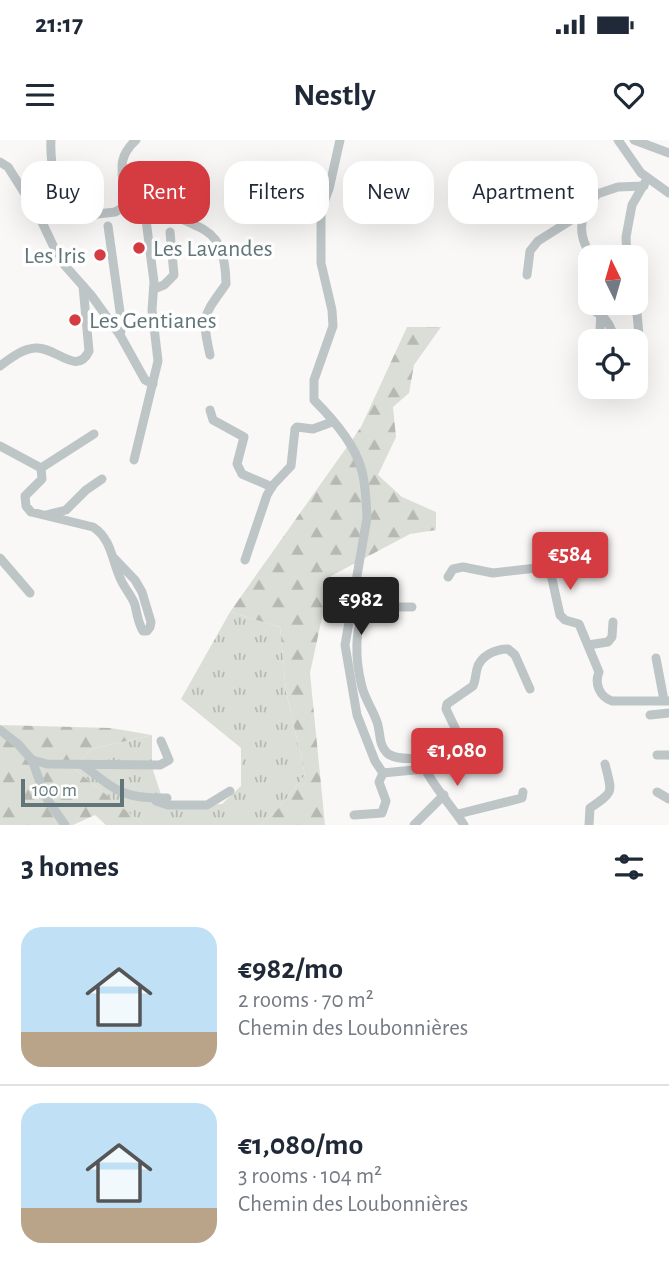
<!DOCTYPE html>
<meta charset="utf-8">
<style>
body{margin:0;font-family:"Alegreya Sans",sans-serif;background:#f6f6f7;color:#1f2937;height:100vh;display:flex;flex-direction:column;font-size:26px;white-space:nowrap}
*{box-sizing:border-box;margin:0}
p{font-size:23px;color:#747a83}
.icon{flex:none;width:38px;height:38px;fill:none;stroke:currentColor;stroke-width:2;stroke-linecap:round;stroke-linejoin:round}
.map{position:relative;height:685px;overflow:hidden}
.panel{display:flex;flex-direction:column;background:#fff;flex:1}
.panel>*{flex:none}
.top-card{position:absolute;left:21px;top:21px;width:628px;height:63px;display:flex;gap:14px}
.needle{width:46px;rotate:355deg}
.tools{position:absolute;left:578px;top:105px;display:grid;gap:14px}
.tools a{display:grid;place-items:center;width:70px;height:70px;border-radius:14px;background:#fff;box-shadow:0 7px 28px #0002;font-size:35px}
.scale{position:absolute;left:21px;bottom:18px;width:103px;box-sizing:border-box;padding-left:7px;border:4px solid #627679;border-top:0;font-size:19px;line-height:24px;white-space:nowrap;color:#627679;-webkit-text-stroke:5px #fff;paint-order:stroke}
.price{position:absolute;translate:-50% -60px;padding:0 16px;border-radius:7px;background:#d43c41;color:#fff;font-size:23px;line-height:46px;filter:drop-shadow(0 2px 4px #0008)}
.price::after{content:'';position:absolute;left:50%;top:42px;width:21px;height:16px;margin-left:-10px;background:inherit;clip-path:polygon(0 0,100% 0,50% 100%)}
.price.on{background:#222;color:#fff}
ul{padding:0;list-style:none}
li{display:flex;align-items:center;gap:21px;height:175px;padding:0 21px}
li+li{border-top:2px solid #e0e1e3}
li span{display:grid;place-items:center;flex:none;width:196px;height:140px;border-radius:21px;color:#555}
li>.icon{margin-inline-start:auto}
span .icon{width:84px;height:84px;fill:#fffc;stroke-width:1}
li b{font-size:30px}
h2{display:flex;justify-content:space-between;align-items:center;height:84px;padding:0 21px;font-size:30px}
.tag{padding:0 24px;border-radius:21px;background:#fff;box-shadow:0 7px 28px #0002;font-size:24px;line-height:63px}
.tag.on{background:#d43c41;color:#fff}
.status{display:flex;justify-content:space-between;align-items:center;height:49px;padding:0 35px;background:#fff;direction:ltr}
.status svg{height:19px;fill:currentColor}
header{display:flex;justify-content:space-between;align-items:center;height:91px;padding:0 21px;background:#fff;font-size:32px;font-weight:600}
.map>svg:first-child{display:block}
.grass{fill:url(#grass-tufts)}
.forest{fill:url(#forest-firs)}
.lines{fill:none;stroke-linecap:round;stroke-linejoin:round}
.minor{stroke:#bec5c6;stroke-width:9}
.poi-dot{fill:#d43c41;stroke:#fff;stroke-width:2.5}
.labels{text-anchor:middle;stroke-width:7;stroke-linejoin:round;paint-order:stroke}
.poi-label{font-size:24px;fill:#627679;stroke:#fff;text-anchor:start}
</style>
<div class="status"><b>21:17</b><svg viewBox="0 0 49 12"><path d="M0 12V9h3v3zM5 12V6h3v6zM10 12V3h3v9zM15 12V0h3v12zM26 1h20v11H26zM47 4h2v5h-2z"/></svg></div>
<header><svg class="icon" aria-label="menu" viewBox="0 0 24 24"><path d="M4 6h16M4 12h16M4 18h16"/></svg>Nestly<svg class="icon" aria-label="heart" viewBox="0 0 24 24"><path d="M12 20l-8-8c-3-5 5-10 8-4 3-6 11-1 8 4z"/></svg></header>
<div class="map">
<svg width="669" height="685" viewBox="0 0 669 685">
<defs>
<pattern id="grass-tufts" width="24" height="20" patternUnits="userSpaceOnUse" patternTransform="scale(1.75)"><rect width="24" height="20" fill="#dbded6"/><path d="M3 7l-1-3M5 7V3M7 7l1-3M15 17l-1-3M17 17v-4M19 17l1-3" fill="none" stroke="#b5b9b2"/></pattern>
<pattern id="forest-firs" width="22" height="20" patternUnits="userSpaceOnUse" patternTransform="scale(1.75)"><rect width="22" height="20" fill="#dbded6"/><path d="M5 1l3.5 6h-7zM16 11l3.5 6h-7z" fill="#b5b9b2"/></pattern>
</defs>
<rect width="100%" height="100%" fill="#f9f8f7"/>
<path class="grass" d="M230 472 280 487 286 551 305 635 278 669 260 685H144L73 628 92 609 152 595V627L165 667 222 664 241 646V608L181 559Z"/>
<g class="forest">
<path d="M407 187H441L414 225 409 253 393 267 396 297 378 335 402 357 436 372V390L410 394 331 436 310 533 325 685H260L278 669 305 635 286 551 280 487 230 472 361 287Z"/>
<path d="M0 585 111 588 152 595 92 609 73 628 144 685H106L95 675 73 685H0Z"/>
</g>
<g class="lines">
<g class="minor">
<path d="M51 0C50 17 56 71 72 77L115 72 124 67C129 39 110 24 136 0"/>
<path d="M340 0 329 49 321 70V123L332 170 333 186 314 240V260C332 278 354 303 361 328 366 343 366 362 367 378L345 505 357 575 375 621 383 633 424 629"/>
<path d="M618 0 641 33 669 53"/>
<path d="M634 0 669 13"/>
<path d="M0 22 8 27 39 76 60 120 91 155 120 195 145 240 153 244"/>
<path d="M122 35 131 37 140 60 144 61 157 59C187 97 225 72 226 144 203 177 201 174 210 215"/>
<path d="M584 72C579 90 582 102 592 117"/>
<path d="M108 86 122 186 120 195"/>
<path d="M627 117 626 97 632 65 647 39"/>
<path d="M527 135 530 111 538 101 584 72 597 54 618 47 644 46"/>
<path d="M154 149 164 145 174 135 170 92"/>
<path d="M635 152 639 195"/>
<path d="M594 163 596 172C604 176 609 183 612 191L610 194 604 195 600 190C600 181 601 172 603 163"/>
<path d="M0 226C11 218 22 209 35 208 55 206 77 237 89 211L83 146"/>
<path d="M210 270 213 280 244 297 237 324 242 334 272 347"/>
<path d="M0 306 41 328"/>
<path d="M134 320 158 221 152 170 154 142 146 80"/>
<path d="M41 328 42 339 25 356 26 366 31 372 93 387C112 399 112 422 121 440 125 449 132 456 135 465 137 474 138 483 143 491H147L150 487 151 482 142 452 135 440 114 418"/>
<path d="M41 328 94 294"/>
<path d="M46 375 66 370 86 350 102 339"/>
<path d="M0 418 30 453"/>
<path d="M245 420 267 355 273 345 291 326 295 289 297 287 313 289 332 282"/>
<path d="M448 437 453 429 463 427 493 433 545 427 550 430 560 475 565 480 579 484 599 532C594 544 600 557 612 561H669"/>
<path d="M412 467H369C352 485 356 524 362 547 365 559 373 570 377 582 381 593 378 604 387 613 395 620 409 618 419 619"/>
<path d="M588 505 608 502 612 497 613 482"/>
<path d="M656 518 664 560"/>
<path d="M650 575 669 573"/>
<path d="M0 590 18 604 32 620 45 656 65 685"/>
<path d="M657 615H669"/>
<path d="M32 620 47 624 160 625 169 620 161 601"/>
<path d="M84 626C117 651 123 659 167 658"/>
<path d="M657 652 669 659"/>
<path d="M156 661 168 665H207L230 651"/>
<path d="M458 674 522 658 523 652"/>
<path d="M354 675 382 673 386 661 379 642 383 633"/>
<path d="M414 685 444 655"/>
<path d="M464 685C454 668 417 629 421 611 431 605 441 608 452 605L456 590 446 569 447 564 473 546C476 540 475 536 477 529 480 516 495 509 508 509L515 515 530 549"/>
<path d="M589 685 590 668C615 651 612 653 605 624"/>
</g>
</g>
<g class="poi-dot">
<circle cx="139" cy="108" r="7"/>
<circle cx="100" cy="115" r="7"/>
<circle cx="75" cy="180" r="7"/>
</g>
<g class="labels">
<g class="poi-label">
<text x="153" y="116">Les Lavandes</text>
<text x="86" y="123" text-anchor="end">Les Iris</text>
<text x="89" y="188">Les Gentianes</text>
</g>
</g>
</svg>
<div class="tools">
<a><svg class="needle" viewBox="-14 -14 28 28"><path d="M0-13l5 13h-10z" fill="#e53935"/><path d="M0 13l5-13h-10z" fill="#747a83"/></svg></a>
<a><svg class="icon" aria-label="locate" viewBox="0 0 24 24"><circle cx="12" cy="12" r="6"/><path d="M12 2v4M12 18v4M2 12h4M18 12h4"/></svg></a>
</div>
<div class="scale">100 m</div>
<b class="price" style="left:570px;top:452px">€584</b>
<b class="price on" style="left:361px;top:497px">€982</b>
<b class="price" style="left:457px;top:648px">€1,080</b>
<div class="top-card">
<a class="tag">Buy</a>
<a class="tag on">Rent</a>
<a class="tag">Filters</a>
<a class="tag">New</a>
<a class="tag">Apartment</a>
</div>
</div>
<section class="panel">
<h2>3 homes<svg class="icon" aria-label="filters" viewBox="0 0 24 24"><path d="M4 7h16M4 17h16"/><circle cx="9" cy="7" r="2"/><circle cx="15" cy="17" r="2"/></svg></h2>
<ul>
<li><span style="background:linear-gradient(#bfe0f5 75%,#b9a48a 0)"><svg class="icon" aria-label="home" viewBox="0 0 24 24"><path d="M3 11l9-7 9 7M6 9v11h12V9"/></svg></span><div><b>€982/mo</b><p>2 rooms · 70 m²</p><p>Chemin des Loubonnières</p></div></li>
<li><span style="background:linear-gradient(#bfe0f5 75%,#b9a48a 0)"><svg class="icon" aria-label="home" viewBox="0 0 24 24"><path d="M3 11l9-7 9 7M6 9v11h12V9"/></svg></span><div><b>€1,080/mo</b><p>3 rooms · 104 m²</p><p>Chemin des Loubonnières</p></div></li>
</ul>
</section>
